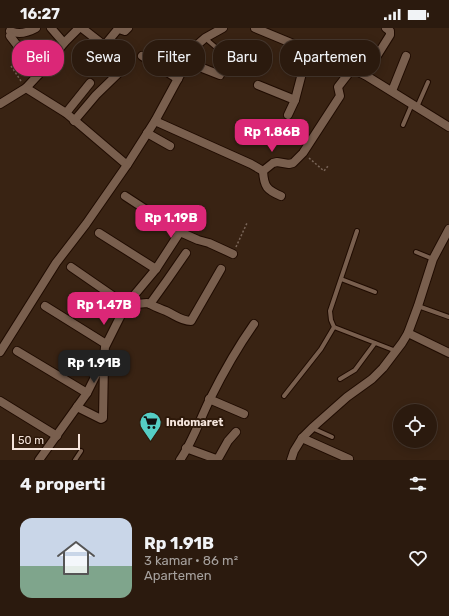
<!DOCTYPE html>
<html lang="id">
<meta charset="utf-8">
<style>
body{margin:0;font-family:Rubik,sans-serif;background:#332317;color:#f1f3f6;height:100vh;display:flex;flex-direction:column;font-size:15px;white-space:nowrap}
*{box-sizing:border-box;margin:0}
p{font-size:13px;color:#a6a19e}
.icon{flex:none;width:22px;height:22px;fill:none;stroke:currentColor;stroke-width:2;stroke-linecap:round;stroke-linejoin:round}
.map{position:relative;height:432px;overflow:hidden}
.side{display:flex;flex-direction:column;background:#2b1a0e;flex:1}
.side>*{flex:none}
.banner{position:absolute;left:12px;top:12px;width:425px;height:36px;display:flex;gap:8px}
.tools{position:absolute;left:393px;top:376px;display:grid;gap:8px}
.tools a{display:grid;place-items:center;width:44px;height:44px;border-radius:50%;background:#2b1a0e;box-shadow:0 2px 10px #0003,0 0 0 1px #47382e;font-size:20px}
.scale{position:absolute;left:12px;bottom:10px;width:68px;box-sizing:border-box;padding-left:4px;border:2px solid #f5e5dc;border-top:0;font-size:11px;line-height:14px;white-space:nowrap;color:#f5e5dc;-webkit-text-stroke:3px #2e190a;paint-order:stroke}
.price{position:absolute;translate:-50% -34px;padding:0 9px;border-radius:8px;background:#db2777;color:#fff;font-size:13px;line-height:26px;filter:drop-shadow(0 1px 2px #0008)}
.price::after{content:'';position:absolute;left:50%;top:24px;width:12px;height:9px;margin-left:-6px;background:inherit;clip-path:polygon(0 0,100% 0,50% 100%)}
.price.active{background:#222;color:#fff}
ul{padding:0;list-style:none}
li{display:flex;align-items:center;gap:12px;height:100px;padding:0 20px}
li span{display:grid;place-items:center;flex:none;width:112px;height:80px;border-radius:12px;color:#555}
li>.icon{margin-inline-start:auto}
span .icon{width:48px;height:48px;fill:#fffc;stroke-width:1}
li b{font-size:17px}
h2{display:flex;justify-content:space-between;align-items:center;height:48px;padding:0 20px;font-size:17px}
.chip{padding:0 14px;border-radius:16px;background:#2b1a0e;box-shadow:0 2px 10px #0003,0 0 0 1px #47382e;font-size:14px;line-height:36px}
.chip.active{background:#db2777;color:#fff}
.status{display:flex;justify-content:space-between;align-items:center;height:28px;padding:0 20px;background:#2b1a0e;direction:ltr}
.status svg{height:11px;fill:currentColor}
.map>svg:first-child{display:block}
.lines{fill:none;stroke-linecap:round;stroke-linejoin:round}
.lane-casing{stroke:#1f0b01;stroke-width:6}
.street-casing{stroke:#1f0b01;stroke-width:10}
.path{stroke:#796558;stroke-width:1.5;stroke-dasharray:2 2;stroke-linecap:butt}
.lane{stroke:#795f4e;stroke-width:4}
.street{stroke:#795f4e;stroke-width:8}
.labels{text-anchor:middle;stroke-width:4;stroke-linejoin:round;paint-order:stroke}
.poi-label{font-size:11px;font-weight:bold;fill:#f5e5dc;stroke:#2e190a;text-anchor:start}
</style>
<div class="status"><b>16:27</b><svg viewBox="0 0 49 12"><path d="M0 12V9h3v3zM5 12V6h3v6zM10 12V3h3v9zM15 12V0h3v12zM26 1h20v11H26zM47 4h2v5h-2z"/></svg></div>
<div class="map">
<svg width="449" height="432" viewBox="0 0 449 432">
<rect width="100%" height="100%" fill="#392313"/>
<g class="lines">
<defs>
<g id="lane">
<path d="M205 10 219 22"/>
<path d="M417 79 428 54"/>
<path d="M403 97 412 76"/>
<path d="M357 203 330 283 331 292 334 299 396 323"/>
<path d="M416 224 433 231"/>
<path d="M341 251 375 264"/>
<path d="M418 278 449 289"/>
<path d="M340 351 355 342 375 315"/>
<path d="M284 368 321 321 334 299"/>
<path d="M312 400 332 409"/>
<path d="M75 432 81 423"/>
</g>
<g id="street">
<path d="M51 0 64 15"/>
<path d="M255 0 308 22 365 47 449 99"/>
<path d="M10 3C19 7 27 5 36 0"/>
<path d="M10 8 39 46"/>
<path d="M104 18 118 1H119L125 3 128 0"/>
<path d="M142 28 178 51"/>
<path d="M187 34 220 47"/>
<path d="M365 47 390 7V3L386 0"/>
<path d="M258 57 295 72 288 87"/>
<path d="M26 60 66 85 127 137"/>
<path d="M392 63 406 28"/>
<path d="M295 72 308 22"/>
<path d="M0 76 26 60 39 46 64 15 79 0"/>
<path d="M66 85 90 55"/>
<path d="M74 93 96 67 128 36 82 0"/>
<path d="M155 93 251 136 263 143 273 135 277 134 289 136 293 135 303 125 340 68 338 59 352 41"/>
<path d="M147 105 170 118"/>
<path d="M263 143C264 159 267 162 281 168"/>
<path d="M125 168 180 204 198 212 209 215 233 226"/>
<path d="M99 205 156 241"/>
<path d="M71 239 126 277 147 275 150 276 168 251 186 225"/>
<path d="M150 276C155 279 161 281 166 283 175 287 181 293 191 293L221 241"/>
<path d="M45 278 106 316"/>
<path d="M408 305 449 325"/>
<path d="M17 323 87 365"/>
<path d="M0 324 56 235 86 196 127 137 155 93 187 34 197 17 205 10 223 0"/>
<path d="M209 371 244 386"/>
<path d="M0 373 57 408"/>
<path d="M77 379 101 391 103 390 104 334"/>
<path d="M302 410 349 431"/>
<path d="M186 420 216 431 219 429 228 413 236 404"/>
<path d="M39 432 87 365 104 331 105 319 126 277 156 241 180 204"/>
<path d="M180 432C193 413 200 391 210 371 223 345 237 320 254 296"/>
<path d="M291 432 294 423 302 410 312 400 347 369 372 351 383 340 402 315 408 305 418 278 433 231 449 201"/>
</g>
</defs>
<use href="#lane" class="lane-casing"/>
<use href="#street" class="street-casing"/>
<g class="path">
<path d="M11 38 21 53"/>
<path d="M309 130 324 143 328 138"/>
<path d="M236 219 247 195"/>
</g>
<use href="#lane" class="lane"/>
<use href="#street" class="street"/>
</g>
<defs>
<symbol id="supermarket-pin" viewBox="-11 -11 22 30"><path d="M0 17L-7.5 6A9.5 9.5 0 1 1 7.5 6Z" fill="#55cec5" stroke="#2e190a"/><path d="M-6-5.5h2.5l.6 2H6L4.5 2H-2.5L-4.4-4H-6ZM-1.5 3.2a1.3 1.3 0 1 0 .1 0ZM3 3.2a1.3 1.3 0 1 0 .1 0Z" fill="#111"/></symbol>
</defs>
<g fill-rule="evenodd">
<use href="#supermarket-pin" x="138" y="382" width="25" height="34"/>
</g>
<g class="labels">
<g class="poi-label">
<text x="166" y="398">Indomaret</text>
</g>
</g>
</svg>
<div class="tools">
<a><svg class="icon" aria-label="locate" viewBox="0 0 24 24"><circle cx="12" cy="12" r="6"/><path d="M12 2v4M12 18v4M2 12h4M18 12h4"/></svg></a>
</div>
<div class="scale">50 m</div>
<b class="price" style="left:272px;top:125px">Rp 1.86B</b>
<b class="price" style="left:171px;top:211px">Rp 1.19B</b>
<b class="price" style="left:104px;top:298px">Rp 1.47B</b>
<b class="price active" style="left:94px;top:356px">Rp 1.91B</b>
<div class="banner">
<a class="chip active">Beli</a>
<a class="chip">Sewa</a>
<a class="chip">Filter</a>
<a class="chip">Baru</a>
<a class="chip">Apartemen</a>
</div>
</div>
<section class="side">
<h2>4 properti<svg class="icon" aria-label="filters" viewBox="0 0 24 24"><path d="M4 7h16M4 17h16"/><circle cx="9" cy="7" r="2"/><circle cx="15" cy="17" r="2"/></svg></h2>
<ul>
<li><span style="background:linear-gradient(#c9d6e8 60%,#7fa58c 0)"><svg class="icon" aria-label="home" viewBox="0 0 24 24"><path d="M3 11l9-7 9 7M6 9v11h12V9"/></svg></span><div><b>Rp 1.91B</b><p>3 kamar · 86 m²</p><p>Apartemen</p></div><svg class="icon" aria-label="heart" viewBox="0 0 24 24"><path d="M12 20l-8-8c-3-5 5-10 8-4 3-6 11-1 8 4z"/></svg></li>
</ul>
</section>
